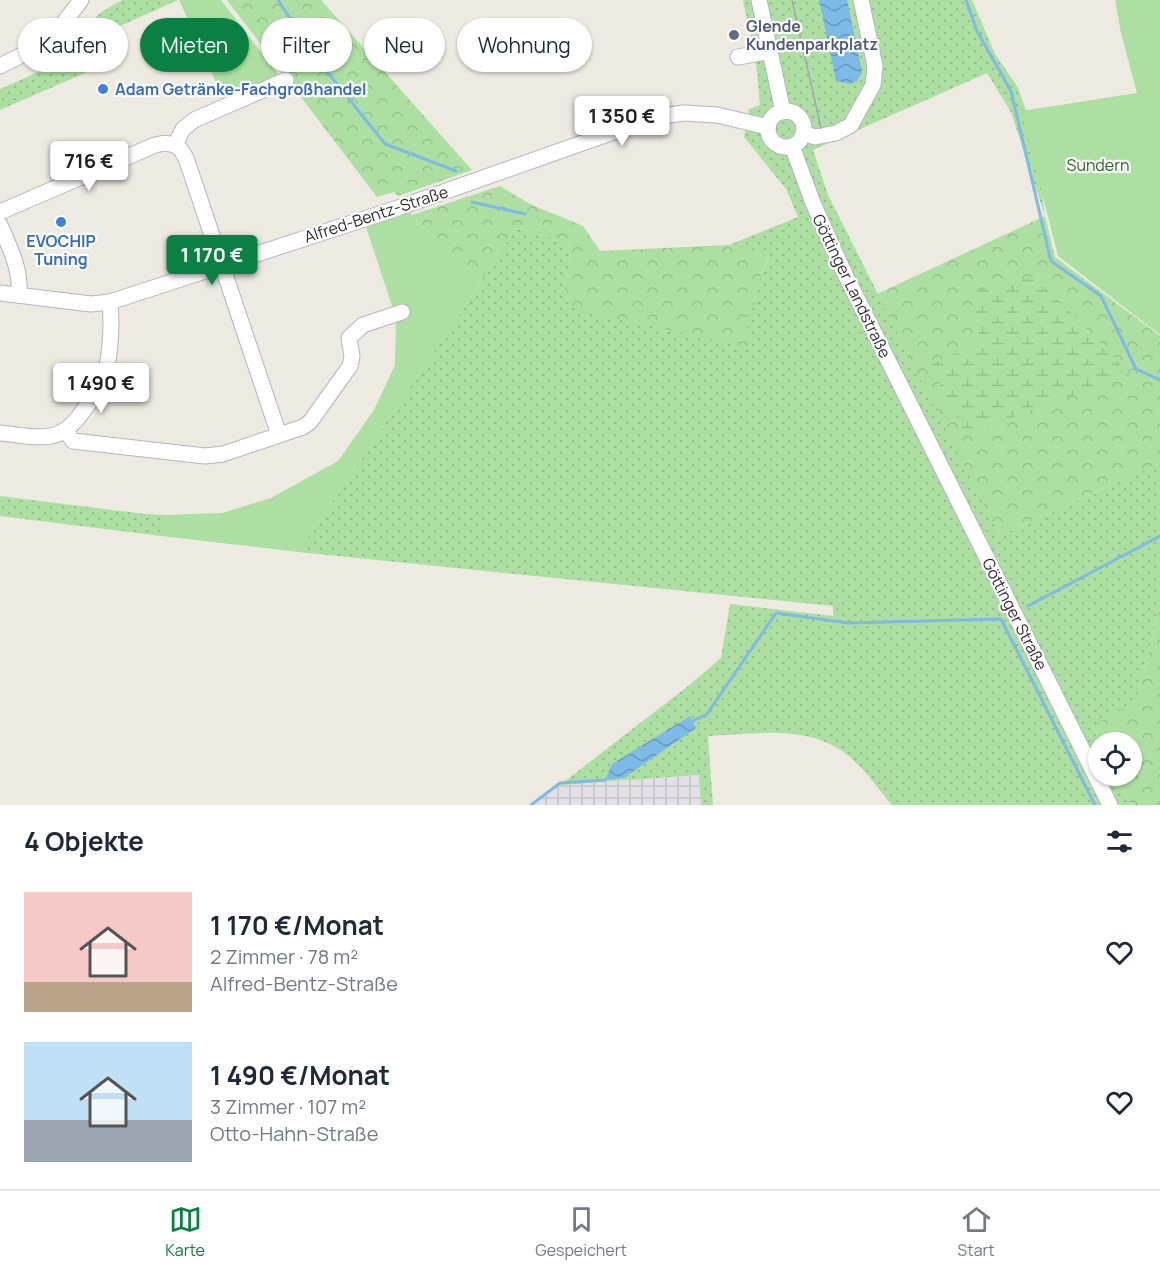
<!DOCTYPE html>
<html lang="de">
<meta charset="utf-8">
<style>
body{margin:0;font-family:Manrope,sans-serif;background:#f2f2f3;color:#1f2937;height:100vh;display:flex;flex-direction:column;font-size:22px;white-space:nowrap}
*{box-sizing:border-box;margin:0}
p{font-size:20px;color:#747a83}
.icon{flex:none;width:33px;height:33px;fill:none;stroke:currentColor;stroke-width:2;stroke-linecap:round;stroke-linejoin:round}
.map{position:relative;height:805px;overflow:hidden}
.sheet{display:flex;flex-direction:column;background:#fff;flex:1}
.sheet>*{flex:none}
.guide{position:absolute;left:18px;top:18px;width:600px;height:54px;display:flex;gap:12px}
.buttons{position:absolute;left:1088px;top:732px;display:grid;gap:12px}
.buttons a{display:grid;place-items:center;width:54px;height:54px;border-radius:50%;background:#fff;box-shadow:0 2px 4px #0004;font-size:30px}
.price{position:absolute;translate:-50% -51px;padding:0 14px;border-radius:6px;background:#fff;color:#222;font-size:20px;line-height:39px;filter:drop-shadow(0 2px 3px #0008)}
.price::after{content:'';position:absolute;left:50%;top:36px;width:18px;height:14px;margin-left:-9px;background:inherit;clip-path:polygon(0 0,100% 0,50% 100%)}
.price.selected{background:#0b8043;color:#fff}
ul{padding:0;list-style:none}
li{display:flex;align-items:center;gap:18px;height:150px;padding:0 24px}
li span{display:grid;place-items:center;flex:none;width:168px;height:120px;border-radius:0px;color:#555}
li>.icon{margin-inline-start:auto}
span .icon{width:72px;height:72px;fill:#fffc;stroke-width:1}
li b{font-size:26px}
h2{display:flex;justify-content:space-between;align-items:center;height:72px;padding:0 24px;font-size:26px}
.chip{padding:0 21px;border-radius:27px;background:#fff;box-shadow:0 2px 4px #0004;font-size:21px;line-height:54px}
.chip.selected{background:#0b8043;color:#fff}
.tabs{display:flex;justify-content:space-around;align-items:center;height:84px;border-top:2px solid #e0e1e3;background:#fff;font-size:16px;color:#747a83}
.tabs a{display:grid;justify-items:center;gap:3px}
.tabs .selected{color:#0b8043}
.map>svg:first-child{display:block}
.industrial{fill:url(#industrial-grid)}
.grass{fill:url(#grass-dots)}
.forest{fill:url(#forest-crowns)}
.wetland{fill:url(#wetland-marsh)}
.park{fill:#addfa2}
.water{fill:url(#water-waves)}
.lines{fill:none;stroke-linecap:round;stroke-linejoin:round}
.stream{stroke:#7dbae6;stroke-width:3}
.minor-casing{stroke:#b4b5bf;stroke-width:17}
.minor{stroke:#fff;stroke-width:15}
.tram{stroke:#a4a4b6;stroke-width:1.5}
.service-dot{fill:#5c6f8a;stroke:#fff;stroke-width:2}
.shop-dot{fill:#3f7fe0;stroke:#fff;stroke-width:2}
.labels{text-anchor:middle;stroke-width:4.5;stroke-linejoin:round;paint-order:stroke}
.service-label{font-size:16px;font-weight:bold;fill:#4e5e75;stroke:#fff;text-anchor:start}
.shop-label{font-size:16px;font-weight:bold;fill:#366cbe;stroke:#fff;text-anchor:start}
.park-label{font-size:16px;fill:#246721;stroke:#fff}
.street-label{font-size:16px;fill:#2d2d2d;stroke:#fff}
</style>
<div class="map">
<svg width="1160" height="805" viewBox="0 0 1160 805">
<defs>
<pattern id="industrial-grid" width="8" height="8" patternUnits="userSpaceOnUse" patternTransform="scale(1.5)"><rect width="8" height="8" fill="#e3e1e7"/><path d="M0 4h8M4 0v8" fill="none" stroke="#c3c1c6"/></pattern>
<pattern id="grass-dots" width="8" height="8" patternUnits="userSpaceOnUse" patternTransform="scale(1.5)"><rect width="8" height="8" fill="#addfa2"/><path d="M2 2h.1M6 6h.1" fill="none" stroke="#95c08c" stroke-width="1.8" stroke-linecap="round"/></pattern>
<pattern id="forest-crowns" width="20" height="18" patternUnits="userSpaceOnUse" patternTransform="scale(1.5)"><rect width="20" height="18" fill="#addfa2"/><path d="M2 6a3 3 0 1 1 6 0M12 15a3 3 0 1 1 6 0" fill="none" stroke="#95c08c"/></pattern>
<pattern id="wetland-marsh" width="20" height="14" patternUnits="userSpaceOnUse" patternTransform="scale(1.5)"><rect width="20" height="14" fill="#addfa2"/><path d="M1 5h8M5 5V1M11 12h8M15 12V8" fill="none" stroke="#95c08c"/></pattern>
<pattern id="water-waves" width="16" height="10" patternUnits="userSpaceOnUse" patternTransform="scale(1.5)"><rect width="16" height="10" fill="#7dbae6"/><path d="M0 5q4-4 8 0t8 0" fill="none" stroke="#6798bb"/></pattern>
</defs>
<rect width="100%" height="100%" fill="#edeae1"/>
<path class="industrial" d="M699 775 701 805H531L560 785Z"/>
<g class="grass">
<path d="M122 0H178L109 31 94 69 0 110V89L72 57C81 47 83 34 91 23 97 13 112 6 122 0Z"/>
<path d="M743 0H972L995 54 1017 86 1033 129 1045 216 1011 112 987 73 813 150 828 195 1000 536 1160 463V608L1136 701 1093 727 1100 742H1098V776H1116L1131 805H892C879 790 867 772 852 759 813 723 756 734 708 736L713 805H701L699 775 560 785 692 683 721 658 730 604 833 616V606L298 552 481 282 515 228 551 237 569 246 570 267 563 282 568 301 745 319 754 303 756 287 769 257 729 245 798 217 786 189 744 137 749 109 760 105 757 71Z"/>
<path d="M0 496 145 514 167 515 161 536 0 516Z"/>
</g>
<g class="forest">
<path d="M227 0H321L472 170 398 196 394 192 377 197Z"/>
<path d="M500 186 530 204 583 226 600 251 729 245 769 256 756 287 754 303 745 319 752 348 577 310 568 301 563 282 570 267 569 246 551 237 515 228 481 282 412 215Z"/>
<path d="M1045 216 1055 257 1160 336V463L1000 536 877 294Z"/>
<path d="M1160 608V805H1131L1116 776H1131V742H1100L1093 726 1136 701Z"/>
</g>
<path class="wetland" d="M1031 277 1072 313 1130 375 966 434 930 365 980 341 973 292Z"/>
<g class="park">
<path d="M179 0H221L280 77 224 101Z"/>
<path d="M1115 0H1160V335L1058 256 1021 111 1137 93 1121 33Z"/>
<path d="M410 213 481 282 298 552 161 536 167 515 222 513 271 498 338 461 374 410 395 365 396 318 366 227Z"/>
</g>
<g class="water">
<path d="M819 0H847L862 72 857 81 850 84 836 81Z"/>
<path d="M690 716 696 728 624 778 605 780 612 764Z"/>
</g>
<g class="lines">
<g class="stream">
<path d="M278 0 313 54 385 144 456 171"/>
<path d="M966 0 977 31 1011 91 1051 261 1101 296 1136 369 1160 380"/>
<path d="M472 202 525 214"/>
<path d="M1028 606 1160 536"/>
<path d="M693 721 707 714 776 613 848 623 1001 619 1095 805"/>
<path d="M531 805 560 783 605 780"/>
</g>
<defs>
<g id="minor">
<path d="M759 0 783 112"/>
<path d="M738 57 771 51"/>
<path d="M0 66 50 41 81 0"/>
<circle cx="786" cy="129" r="18"/>
<path d="M803 133 815 137 836 133 851 125 873 85 875 66 861 0"/>
<path d="M175 145 181 150 186 158 279 435"/>
<path d="M175 145 183 129 194 120 286 80"/>
<path d="M792 146 813 203 842 268 1110 805"/>
<path d="M0 212 155 145 165 143 175 145"/>
<path d="M0 225C10 248 21 269 19 295"/>
<path d="M0 293 91 304 110 302 398 208 656 117 684 113 717 115 768 127"/>
<path d="M65 430 73 441 205 456 223 454 303 427 310 422 350 366 352 356 349 338 363 325 402 312"/>
<path d="M0 433C16 434 34 439 51 436 65 433 75 423 83 411 89 403 97 394 101 385 111 364 112 325 110 302"/>
</g>
</defs>
<use href="#minor" class="minor-casing"/>
<use href="#minor" class="minor"/>
<path class="tram" d="M792 0 821 128"/>
</g>
<circle class="service-dot" cx="734" cy="35" r="6"/>
<g class="shop-dot">
<circle cx="103" cy="89" r="6"/>
<circle cx="61" cy="222" r="6"/>
</g>
<g class="labels">
<g class="service-label">
<text x="746" y="32">Glende<tspan x="746" dy="18">Kundenparkplatz</tspan></text>
</g>
<g class="shop-label">
<text x="115" y="95">Adam Getränke-Fachgroßhandel</text>
<text x="61" y="247" text-anchor="middle">EVOCHIP<tspan x="61" dy="18">Tuning</tspan></text>
</g>
<g class="park-label">
<text x="1098" y="171">Sundern</text>
</g>
<g class="street-label">
<text transform="translate(376 214) rotate(-18)" y="6">Alfred-Bentz-Straße</text>
<text transform="translate(852 286) rotate(64)" y="6">Göttinger Landstraße</text>
<text transform="translate(1015 614) rotate(63)" y="6">Göttinger Straße</text>
</g>
</g>
</svg>
<div class="buttons">
<a><svg class="icon" aria-label="locate" viewBox="0 0 24 24"><circle cx="12" cy="12" r="6"/><path d="M12 2v4M12 18v4M2 12h4M18 12h4"/></svg></a>
</div>
<b class="price" style="left:622px;top:147px">1 350 €</b>
<b class="price" style="left:89px;top:192px">716 €</b>
<b class="price selected" style="left:212px;top:286px">1 170 €</b>
<b class="price" style="left:101px;top:414px">1 490 €</b>
<div class="guide">
<a class="chip">Kaufen</a>
<a class="chip selected">Mieten</a>
<a class="chip">Filter</a>
<a class="chip">Neu</a>
<a class="chip">Wohnung</a>
</div>
</div>
<section class="sheet">
<h2>4 Objekte<svg class="icon" aria-label="filters" viewBox="0 0 24 24"><path d="M4 7h16M4 17h16"/><circle cx="9" cy="7" r="2"/><circle cx="15" cy="17" r="2"/></svg></h2>
<ul>
<li><span style="background:linear-gradient(#f6c9c9 75%,#b9a48a 0)"><svg class="icon" aria-label="home" viewBox="0 0 24 24"><path d="M3 11l9-7 9 7M6 9v11h12V9"/></svg></span><div><b>1 170 €/Monat</b><p>2 Zimmer · 78 m²</p><p>Alfred-Bentz-Straße</p></div><svg class="icon" aria-label="heart" viewBox="0 0 24 24"><path d="M12 20l-8-8c-3-5 5-10 8-4 3-6 11-1 8 4z"/></svg></li>
<li><span style="background:linear-gradient(#bfe0f5 65%,#9aa5b1 0)"><svg class="icon" aria-label="home" viewBox="0 0 24 24"><path d="M3 11l9-7 9 7M6 9v11h12V9"/></svg></span><div><b>1 490 €/Monat</b><p>3 Zimmer · 107 m²</p><p>Otto-Hahn-Straße</p></div><svg class="icon" aria-label="heart" viewBox="0 0 24 24"><path d="M12 20l-8-8c-3-5 5-10 8-4 3-6 11-1 8 4z"/></svg></li>
</ul>
</section>
<nav class="tabs">
<a class="selected"><svg class="icon" aria-label="map" viewBox="0 0 24 24"><path d="M3 6l6-2 6 2 6-2v14l-6 2-6-2-6 2zM9 4v14M15 6v14"/></svg>Karte</a>
<a><svg class="icon" aria-label="saved" viewBox="0 0 24 24"><path d="M7 4h10v16l-5-4-5 4z"/></svg>Gespeichert</a>
<a><svg class="icon" aria-label="home" viewBox="0 0 24 24"><path d="M3 11l9-7 9 7M6 9v11h12V9"/></svg>Start</a>
</nav>
